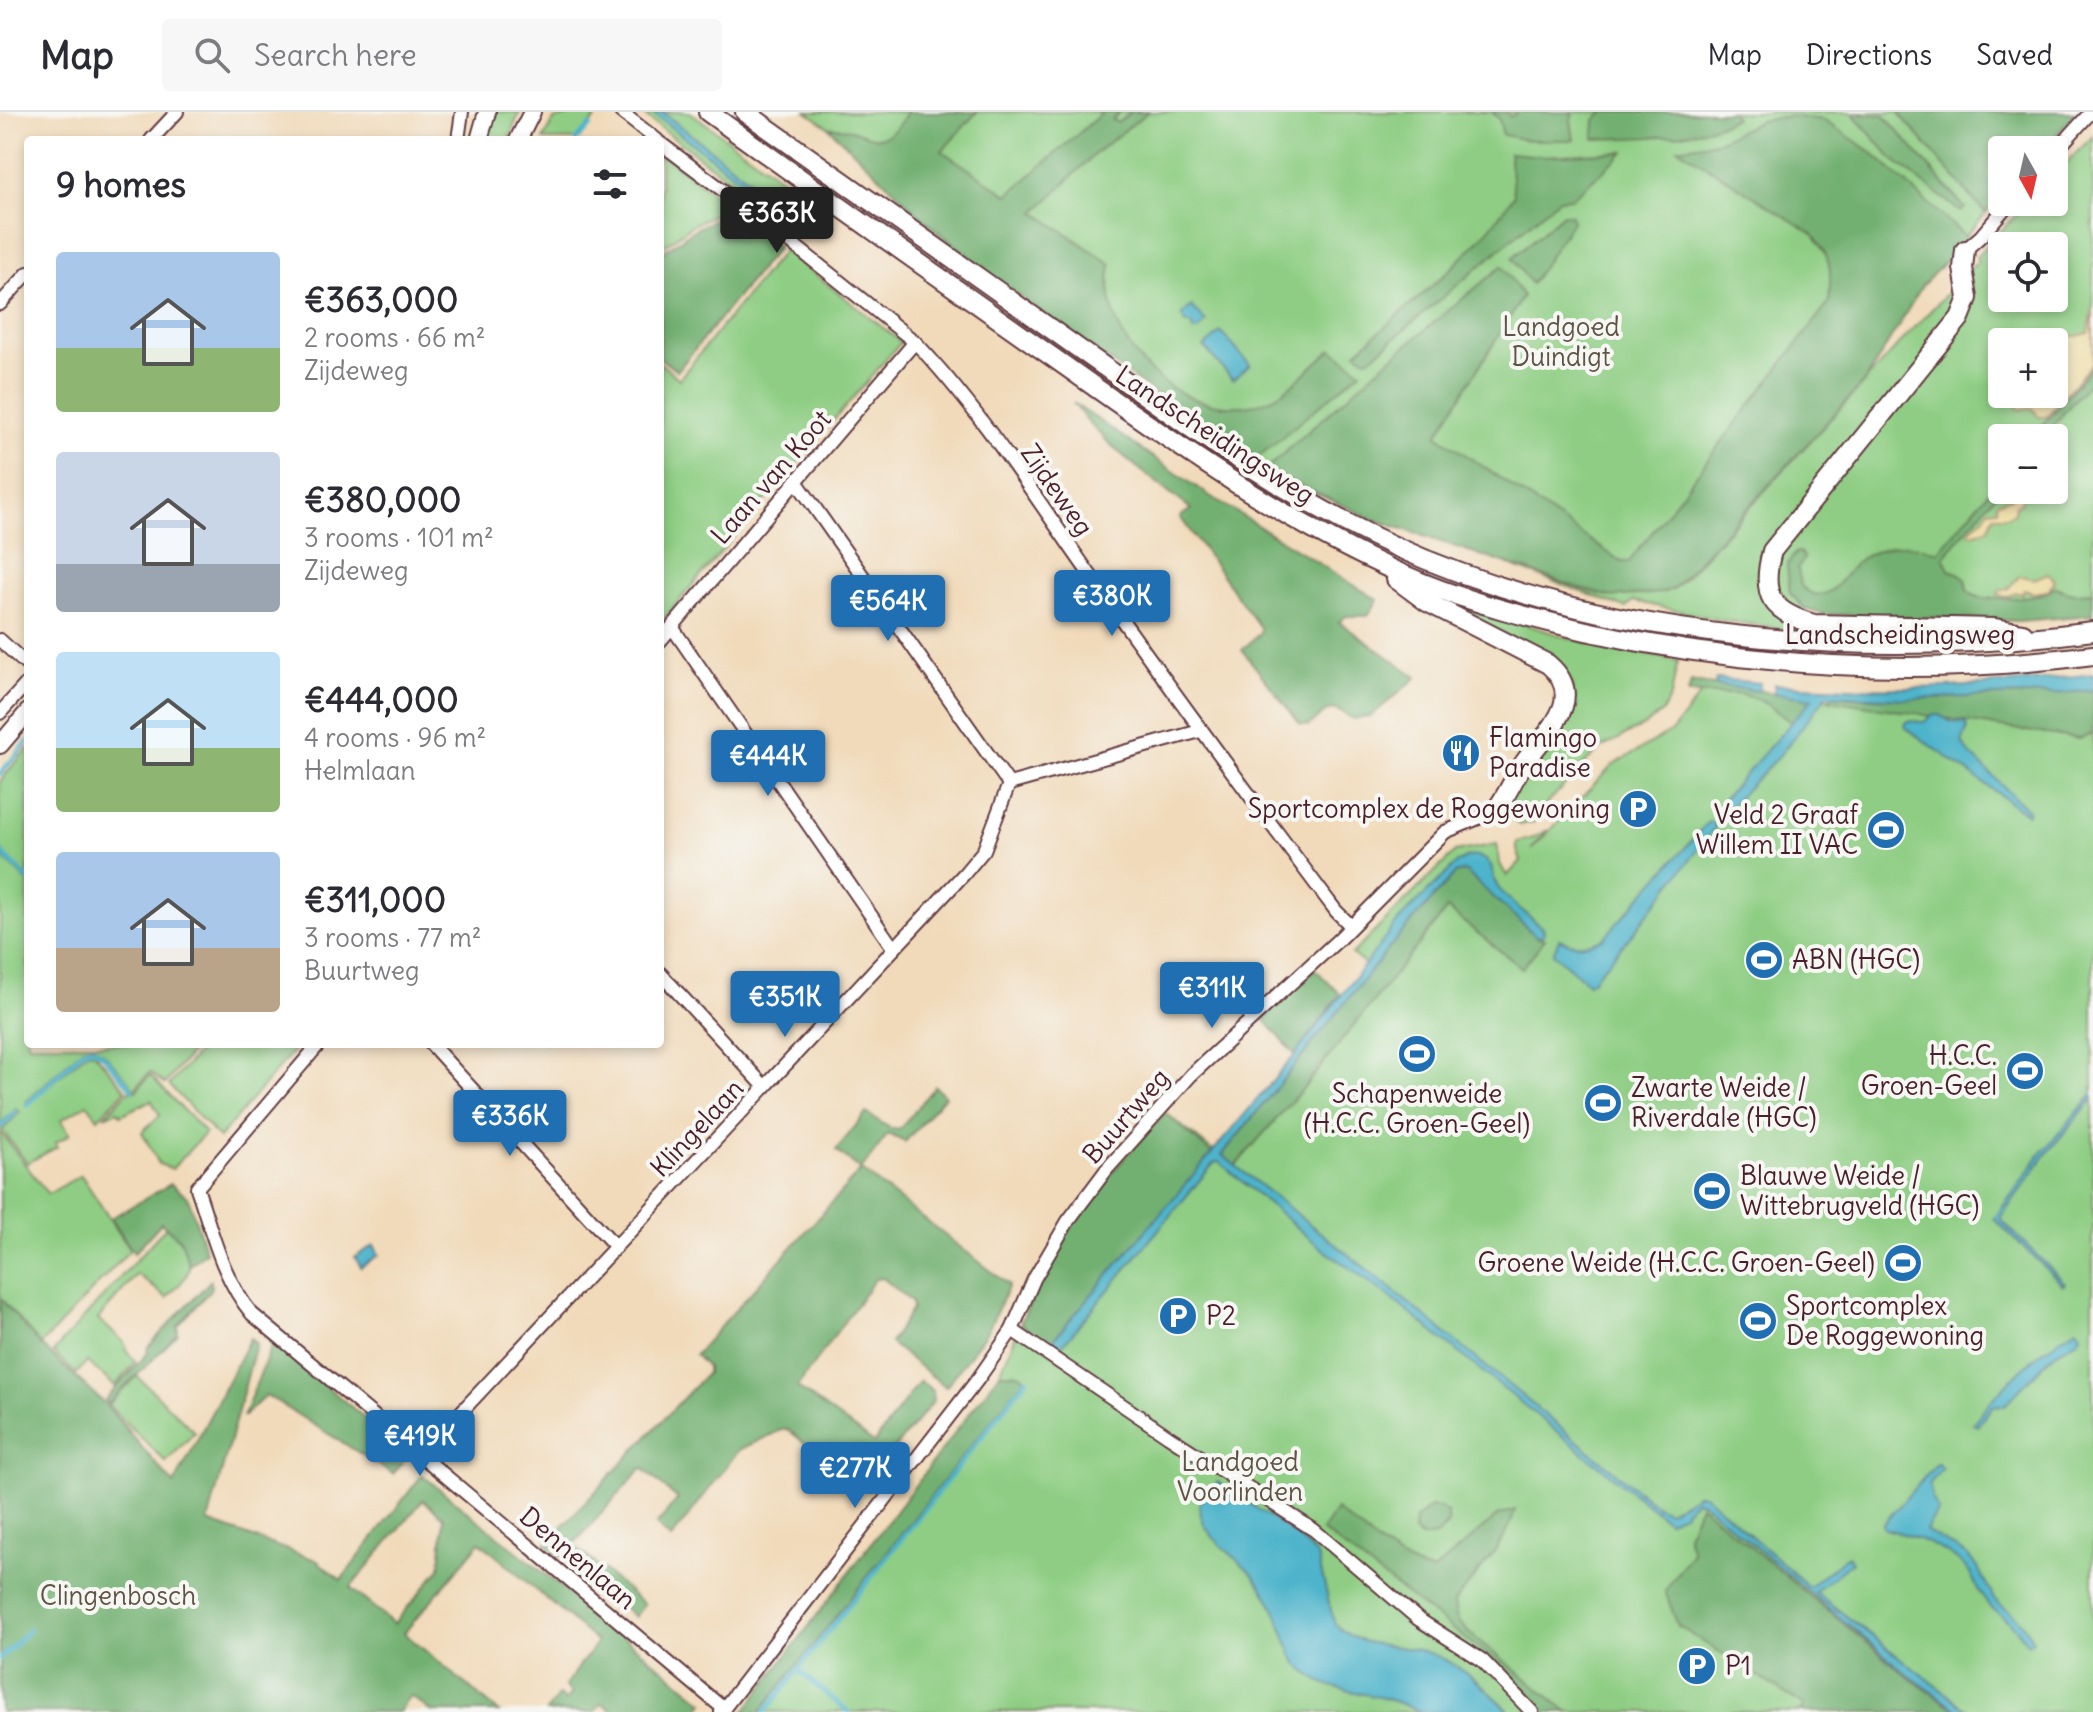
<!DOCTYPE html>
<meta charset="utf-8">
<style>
body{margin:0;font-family:Delius,sans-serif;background:#f7f7f7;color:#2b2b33;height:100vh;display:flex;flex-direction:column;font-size:30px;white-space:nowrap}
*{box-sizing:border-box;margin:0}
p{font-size:26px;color:#7c7c81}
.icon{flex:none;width:44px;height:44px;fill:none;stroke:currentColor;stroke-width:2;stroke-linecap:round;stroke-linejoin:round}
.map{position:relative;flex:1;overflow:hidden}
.drawer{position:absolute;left:24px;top:24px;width:640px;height:912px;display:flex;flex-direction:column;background:#fff;border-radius:8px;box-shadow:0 4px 12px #0003}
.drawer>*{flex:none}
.needle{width:52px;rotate:172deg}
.buttons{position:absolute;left:1988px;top:24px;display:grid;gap:16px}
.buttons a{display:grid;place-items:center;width:80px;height:80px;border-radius:8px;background:#fff;box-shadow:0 4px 12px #0003;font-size:40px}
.price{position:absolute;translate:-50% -68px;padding:0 18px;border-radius:8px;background:#1f6fb2;color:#fff;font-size:26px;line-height:52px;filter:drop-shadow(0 2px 4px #0008)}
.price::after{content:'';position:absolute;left:50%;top:48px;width:24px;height:18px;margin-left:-12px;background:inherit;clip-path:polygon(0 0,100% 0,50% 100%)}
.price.current{background:#222;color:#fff}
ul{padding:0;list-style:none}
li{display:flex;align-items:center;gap:24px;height:200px;padding:0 32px}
li span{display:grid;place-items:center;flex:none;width:224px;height:160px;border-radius:8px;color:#555}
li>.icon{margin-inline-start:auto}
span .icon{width:96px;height:96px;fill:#fffc;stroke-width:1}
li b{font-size:34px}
h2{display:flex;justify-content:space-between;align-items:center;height:96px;padding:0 32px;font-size:34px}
header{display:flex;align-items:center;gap:48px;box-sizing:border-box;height:112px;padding:0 40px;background:#fff;border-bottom:2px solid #e1e1e2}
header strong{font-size:38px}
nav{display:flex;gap:44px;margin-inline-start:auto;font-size:28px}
.search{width:560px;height:72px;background:#f7f7f7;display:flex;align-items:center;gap:20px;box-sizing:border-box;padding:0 28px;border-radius:8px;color:#7c7c81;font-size:30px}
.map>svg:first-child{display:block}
.green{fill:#8ecd83;stroke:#6c7657;stroke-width:2;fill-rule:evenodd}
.forest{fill:#72b071;stroke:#5e684e;stroke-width:2;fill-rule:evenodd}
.sand{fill:#eeda9e;stroke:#9c7c64;stroke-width:2}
.water{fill:#4db4cb;stroke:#4c6a7b;stroke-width:2}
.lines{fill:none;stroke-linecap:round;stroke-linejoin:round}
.stream{stroke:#4db4cb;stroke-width:5}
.street-casing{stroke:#633b40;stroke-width:16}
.secondary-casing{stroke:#633b40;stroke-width:20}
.primary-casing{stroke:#633b40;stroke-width:22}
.street{stroke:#fff;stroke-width:12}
.secondary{stroke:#fff;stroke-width:16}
.primary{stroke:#fff;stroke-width:18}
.labels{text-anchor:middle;stroke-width:8;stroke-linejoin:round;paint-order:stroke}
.park-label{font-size:26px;fill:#5e5345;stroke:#f6f6f2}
.street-label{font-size:26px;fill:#4a1f2b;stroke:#f6f6f2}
.poi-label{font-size:26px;fill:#4a1f2b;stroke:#f6f6f2;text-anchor:start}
</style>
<header>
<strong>Map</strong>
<div class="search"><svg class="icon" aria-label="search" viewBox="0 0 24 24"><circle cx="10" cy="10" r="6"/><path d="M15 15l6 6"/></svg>Search here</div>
<nav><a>Map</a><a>Directions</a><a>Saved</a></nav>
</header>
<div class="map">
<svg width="2093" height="1600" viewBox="0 0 2093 1600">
<rect width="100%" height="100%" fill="#f6f6f2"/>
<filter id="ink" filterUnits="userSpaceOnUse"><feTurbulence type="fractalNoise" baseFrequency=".0125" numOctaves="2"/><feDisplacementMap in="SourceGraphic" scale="16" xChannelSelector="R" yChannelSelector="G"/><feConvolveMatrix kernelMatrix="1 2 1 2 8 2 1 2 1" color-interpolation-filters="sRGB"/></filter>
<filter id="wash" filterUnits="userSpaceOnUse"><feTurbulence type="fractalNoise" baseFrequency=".006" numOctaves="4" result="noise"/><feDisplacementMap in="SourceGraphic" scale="32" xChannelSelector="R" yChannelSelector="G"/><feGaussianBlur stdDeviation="1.8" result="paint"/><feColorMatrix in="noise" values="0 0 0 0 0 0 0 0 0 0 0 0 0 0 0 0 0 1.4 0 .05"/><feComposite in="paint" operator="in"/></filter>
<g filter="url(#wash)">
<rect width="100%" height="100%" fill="#f1daba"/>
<g class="green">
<path d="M493 0H520L508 28H485Z"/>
<path d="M581 0H602L575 28H543L554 8Z"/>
<path d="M640 0H690L801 81 781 107Z"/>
<path d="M807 0H2075L2044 38H2002V84L1639 482 1673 477 1687 464 1912 218 1978 149 1976 145 2029 90H2054V64L2093 24V497L1805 496 1803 519 1726 509 1633 489 1626 496 1316 382 1265 358 1061 207 896 93 908 81 837 21ZM2002 134H2054V186H2002ZM2002 230H2054V282H2002ZM2002 326H2054V378H2002Z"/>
<path d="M660 41 731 94 692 113 660 137Z"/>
<path d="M784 138 901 230 660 511V251L679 267Z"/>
<path d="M1433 483 1575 528 1678 549 1671 583 1663 599 1647 612 1603 635 1580 656 1533 707 1534 710 1519 713 1504 700 1508 685 1572 598 1574 586 1570 568 1556 548 1462 503Z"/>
<path d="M1707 574 1833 587 2093 595V1600H760L1025 1266 1020 1262 1000 1261C1024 1203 1049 1146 1085 1095 1108 1061 1139 1031 1166 1001L1234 1056 1460 769 1496 772 1467 745 1456 752 1400 807 1365 853 1352 842 1455 740 1497 732 1500 752 1507 764 1521 749 1517 738V730L1531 727 1548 718 1531 738 1613 653 1672 619Z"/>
<path d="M28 636V765L0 737V669Z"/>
<path d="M0 743 28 770V932H198L165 972 150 960 135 977 105 942 93 934 83 936 26 990 27 994 87 940H94L126 978 98 1006 87 992 61 1008 70 1022 55 1031 57 1035 27 1051 2 1018 20 1000 16 997 0 1012Z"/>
<path d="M206 932H299L219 1026 169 973Z"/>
<path d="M150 963 205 1021 172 1057 159 1052 142 1020 160 1003 151 988 121 1003 118 999 104 1004 129 979H136Z"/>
<path d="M0 1020 48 1082 81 1063 130 1138 41 1233 0 1186Z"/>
<path d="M166 1115C178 1125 195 1143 188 1160 185 1169 173 1178 167 1186L137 1162 98 1207 124 1230 127 1240 136 1250 115 1274 87 1250 76 1262 53 1240Z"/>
<path d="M137 1264 195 1320 166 1350 108 1293Z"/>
</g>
<g class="forest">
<path d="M907 0H977L942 39 1008 83 1103 0H1120L1112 8 1118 11 1130 0H1148L1097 40 1035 100 1111 152C1096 233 1184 314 1263 290 1286 283 1313 253 1332 237L1361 259 1251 351 997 168 922 105 829 16C868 13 880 48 907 0Z"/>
<path d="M1492 0H1506L1510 5 1518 0H1573L1571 8 1574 28H1527L1503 23 1499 7Z"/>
<path d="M1604 0H1732L1735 6C1693 28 1640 25 1594 27L1595 8Z"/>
<path d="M1898 0H2075L2044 38H2002V84L1985 101Z"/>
<path d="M1854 3H1884L1965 96 1961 100 1891 46Z"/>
<path d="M1790 4 1823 8 1869 38 1967 126 1922 174 1866 268 1673 477 1662 481 1612 485 1585 478 1373 407 1265 358 1377 258 1502 154 1523 184 1437 323 1622 450H1629L1829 191C1831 160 1833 148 1814 123L1678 36 1716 30 1760 9Z"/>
<path d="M1624 40 1572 86 1559 87 1371 246 1366 247 1356 240C1410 192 1474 145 1514 83L1509 41 1544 44Z"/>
<path d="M735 97 778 135 677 259 660 246V142L695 117Z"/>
<path d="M1563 102 1571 103 1572 110 1531 172 1512 146Z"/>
<path d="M2093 253V266L2043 326 2035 322Z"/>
<path d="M1073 291 1210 384 1378 488 1368 504H1346L1339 510 1417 565 1370 605 1353 607C1327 590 1331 597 1308 614L1300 612 1242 538 1259 522 1261 517 1180 405 1191 397C1149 364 1104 334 1073 291Z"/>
<path d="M1991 377 1998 380 1944 445 1949 458C1977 465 1958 476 1973 483 1988 490 2044 486 2055 475L2072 481 2093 480V503L2019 509 1822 502 1805 497 1790 481 1787 453 1796 440 1801 441 1804 446 1798 457 1801 474C1824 496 1838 472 1850 457 1859 446 1876 438 1889 435 1905 430 1922 436 1938 440Z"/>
<path d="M1691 570 1813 586 1791 611C1750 574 1738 583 1688 582Z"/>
<path d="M2093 578V622L2079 627 1830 588 1831 583C1875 588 1918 586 1962 585 2006 584 2049 583 2093 578Z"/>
<path d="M1465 759 1537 825 1545 827 1522 856 1447 797 1306 973 1235 1054 1222 1043 1398 825 1455 762Z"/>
<path d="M1315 857 1340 882 1295 943 1263 906Z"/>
<path d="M935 974 945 984 905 1030 888 1022 861 1058 1009 1173 988 1218 946 1275 890 1231 912 1197 911 1190 883 1166 875 1167 797 1275 874 1331 920 1269 932 1278 933 1290 862 1375 788 1318 783 1317 739 1338 671 1427 656 1413 678 1387 642 1356 573 1433 644 1492 635 1505 546 1432 707 1261V1255L695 1243 861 1058 836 1038 866 1001 890 1016 899 1018Z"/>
<path d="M1166 1001 1212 1042 1053 1228 1061 1235C1044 1236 1030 1223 1021 1209 1032 1189 1040 1168 1051 1148 1081 1093 1123 1046 1166 1001Z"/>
<path d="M171 1072 188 1085 206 1140 189 1153 181 1128 161 1111 134 1141 111 1106Z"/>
<path d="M211 1168V1177L178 1214V1222L108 1292 105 1288 147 1242 148 1235Z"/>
<path d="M0 1186 41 1233 105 1292 174 1373 250 1226 256 1232 208 1410 316 1448 341 1468 422 1363 704 1590 696 1600H613L602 1591 594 1600H546L559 1583 566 1589 572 1582 565 1574 597 1530 480 1430 404 1521 499 1600H432L410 1584 399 1600H0ZM423 1388 444 1405 440 1456 394 1512 350 1476Z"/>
<path d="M273 1230 409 1343 393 1362 266 1283 243 1305Z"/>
<path d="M1000 1261 1020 1262 1025 1266 760 1600H744Z"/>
<path d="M1700 1393 1907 1564 1958 1600H1801L1805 1594 1678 1514 1665 1479 1692 1440 1687 1423Z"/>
<path d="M1430 1395 1441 1396 1448 1402V1412L1436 1424 1421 1426 1414 1420 1415 1407Z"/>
<path d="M1336 1398C1359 1415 1408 1461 1435 1458L1497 1404 1515 1398C1507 1432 1475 1463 1454 1490L1457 1508 1468 1520 1568 1600H1545L1520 1571 1495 1549 1322 1419Z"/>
</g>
<g class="sand">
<path d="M2093 196V250L2046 305H2039L2033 297H2018L2016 290 2021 282H2054L2053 230 2058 224H2077L2089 221Z"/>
<path d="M2013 378 2019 379 2024 384 2021 390 2015 394 2014 401 2008 404H1994L1988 417 1972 422 1969 421C1973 410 1984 410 1988 398L1997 397V390L2011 386Z"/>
<path d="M2048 461 2053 466 2054 471 2048 478 2034 481 2024 478 2022 482 2016 480 2006 485 1998 483 1999 479 2007 477 2020 464 2034 467Z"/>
</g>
<g class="water">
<path d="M651 0H662L781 92 782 97 778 99 776 95Z"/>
<path d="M1192 194 1206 210 1198 219H1193L1192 213 1186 211 1182 203Z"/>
<path d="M1221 220 1250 253 1233 268 1204 235Z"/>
<path d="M2093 562V578L2055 582 1906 587 1827 583 1784 638 1728 697 1720 691 1812 587 1774 581 1775 572C1881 581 1987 576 2093 562Z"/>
<path d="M1716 567 1760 571 1759 579 1715 573Z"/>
<path d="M1933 603H1939L1952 610 1966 611 1967 618 1962 630 1967 639 2028 698 2027 702 1906 616 1905 612 1908 609 1924 610Z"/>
<path d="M1709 709 1716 714 1629 826 1592 869 1588 871 1553 841 1559 827C1575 835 1589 834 1604 826Z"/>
<path d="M1478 744C1499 753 1488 759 1497 774 1504 785 1533 807 1544 817L1543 824 1537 825 1465 759 1455 762 1398 825 1222 1043 1373 1162 1658 1395 1669 1399 1697 1382H1704L1809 1475 1847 1444 1852 1450 1815 1480 1969 1599 1993 1600H1961L1907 1562 1702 1390 1695 1388 1682 1402 1668 1409 1387 1183 1320 1135 1219 1050 1214 1051 1061 1235 1052 1229 1295 943 1400 807 1456 752 1467 745Z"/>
<path d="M2093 982V987L2047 1041 2001 1105V1108L2065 1171 2063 1173 1994 1107 2043 1039Z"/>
<path d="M374 1133 379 1143 361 1155 355 1145Z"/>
<path d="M2077 1216 2081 1222 2079 1227 2054 1242 2005 1293 1993 1294 1977 1314 1973 1311C2001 1274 2037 1240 2077 1216Z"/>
<path d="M1937 1351 1942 1357 1929 1371 1933 1390 1938 1398 1926 1419 1967 1443 1979 1458 1994 1487 2020 1508 2033 1528 2028 1532C2023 1527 2021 1522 2016 1517 2007 1505 1992 1500 1984 1487 1975 1475 1972 1459 1960 1450 1940 1434 1910 1423 1885 1417L1882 1413Z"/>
<path d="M1218 1370 1293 1421 1317 1443 1334 1510C1357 1541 1404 1529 1437 1544 1465 1556 1489 1578 1510 1600 1483 1600 1451 1600 1424 1600 1413 1598 1401 1591 1390 1588 1356 1578 1318 1580 1296 1549 1289 1538 1287 1526 1282 1515 1275 1496 1265 1477 1252 1462 1233 1440 1197 1423 1200 1390Z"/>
</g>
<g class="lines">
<g class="stream">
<path d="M576 28 590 14"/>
<path d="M0 662 28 629"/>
<path d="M0 739 28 767"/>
<path d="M27 993 84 938 93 936 103 943 132 977"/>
<path d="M0 1015 16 1000"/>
<path d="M0 1547 29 1518"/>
<path d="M798 1558 848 1600"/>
<path d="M765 1600 1027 1267"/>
</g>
</g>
</g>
<g filter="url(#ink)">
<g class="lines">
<defs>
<g id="street">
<path d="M621 0 657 28"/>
<path d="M151 28 177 0"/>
<path d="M458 28 462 0"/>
<path d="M660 31 764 109 915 230C983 301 1036 387 1093 467 1172 579 1254 690 1336 799L1351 814"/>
<path d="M2054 41 2091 0"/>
<path d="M1965 138 1981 124 2010 90"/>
<path d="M0 192 28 161"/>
<path d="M796 369 1009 672"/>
<path d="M672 515 894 837"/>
<path d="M0 528 28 554"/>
<path d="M660 529 915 230"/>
<path d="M0 601 28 570"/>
<path d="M660 861 765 975"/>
<path d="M319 932 197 1076C212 1119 222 1166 252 1202L724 1597"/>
<path d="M431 932 616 1135"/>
<path d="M1012 1218 1168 1324 1314 1418 1418 1507 1482 1548 1532 1600"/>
<path d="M421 1343 964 762 984 738 1009 672 1200 619"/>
<path d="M721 1600 978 1267 1012 1218 1034 1167 1068 1109 1107 1057 1191 963 1338 828 1445 720 1495 699"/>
</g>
<g id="secondary">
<path d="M479 28 487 0"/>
<path d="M518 28 532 0"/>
<path d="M0 633 28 600"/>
</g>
<g id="primary">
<path d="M708 0C825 85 943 168 1061 251 1177 333 1290 416 1423 471 1476 492 1531 506 1586 519 1752 556 1924 565 2093 543"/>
<path d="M745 0 1188 314C1254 358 1320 400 1392 433 1602 529 1866 549 2093 519"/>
<path d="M1965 138 1963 156 1968 186 1960 206 1772 439C1760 483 1771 500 1814 512L1995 516 2023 521"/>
<path d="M1396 467 1427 490 1548 552C1589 587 1545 621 1524 651 1513 667 1507 684 1495 699"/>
</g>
</defs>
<use href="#street" class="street-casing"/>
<use href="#secondary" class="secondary-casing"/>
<use href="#primary" class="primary-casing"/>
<use href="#street" class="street"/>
<use href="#secondary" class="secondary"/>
<use href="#primary" class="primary"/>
</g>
</g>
<defs>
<symbol id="restaurant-disc" viewBox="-11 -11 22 22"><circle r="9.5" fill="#1f6fb2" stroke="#f6f6f2"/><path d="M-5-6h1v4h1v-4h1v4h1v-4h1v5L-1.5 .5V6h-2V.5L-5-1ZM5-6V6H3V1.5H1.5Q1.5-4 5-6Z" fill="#fff"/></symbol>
<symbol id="parking-disc" viewBox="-11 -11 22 22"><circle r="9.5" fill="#1f6fb2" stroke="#f6f6f2"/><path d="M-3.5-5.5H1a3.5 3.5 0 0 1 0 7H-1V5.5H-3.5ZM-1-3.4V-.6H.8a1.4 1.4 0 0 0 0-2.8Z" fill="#fff"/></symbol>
<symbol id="stadium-disc" viewBox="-11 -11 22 22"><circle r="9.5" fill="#1f6fb2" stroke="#f6f6f2"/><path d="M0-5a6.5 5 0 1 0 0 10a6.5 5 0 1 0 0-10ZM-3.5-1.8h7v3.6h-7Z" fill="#fff"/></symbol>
</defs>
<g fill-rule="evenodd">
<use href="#restaurant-disc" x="1439" y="619" width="44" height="44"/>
<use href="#parking-disc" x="1616" y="675" width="44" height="44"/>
<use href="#stadium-disc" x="1864" y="696" width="44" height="44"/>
<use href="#stadium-disc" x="1742" y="826" width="44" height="44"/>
<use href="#stadium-disc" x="1395" y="920" width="44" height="44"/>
<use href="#stadium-disc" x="2003" y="937" width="44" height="44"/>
<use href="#stadium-disc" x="1581" y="969" width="44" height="44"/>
<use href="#stadium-disc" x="1690" y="1057" width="44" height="44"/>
<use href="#stadium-disc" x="1881" y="1129" width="44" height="44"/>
<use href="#parking-disc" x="1156" y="1182" width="44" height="44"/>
<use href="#stadium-disc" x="1736" y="1187" width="44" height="44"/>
<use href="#parking-disc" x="1675" y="1532" width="44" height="44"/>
</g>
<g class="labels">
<g class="park-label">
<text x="1561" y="224">Landgoed<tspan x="1561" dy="30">Duindigt</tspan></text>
<text x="1240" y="1359">Landgoed<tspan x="1240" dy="30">Voorlinden</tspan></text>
<text x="118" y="1493">Clingenbosch</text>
</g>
<g class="street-label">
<text transform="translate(1215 323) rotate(33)" y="9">Landscheidingsweg</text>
<text transform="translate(771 365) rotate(-49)" y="9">Laan van Koot</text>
<text transform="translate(1057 378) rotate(55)" y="9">Zijdeweg</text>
<text x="1900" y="532">Landscheidingsweg</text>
<text transform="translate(1126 1004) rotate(-49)" y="9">Buurtweg</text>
<text transform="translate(697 1016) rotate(-47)" y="9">Klingelaan</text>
<text transform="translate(578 1446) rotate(40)" y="9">Dennenlaan</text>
</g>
<g class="poi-label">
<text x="1489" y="635">Flamingo<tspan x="1489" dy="30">Paradise</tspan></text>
<text x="1610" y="706" text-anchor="end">Sportcomplex de Roggewoning</text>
<text x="1858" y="712" text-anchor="end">Veld 2 Graaf<tspan x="1858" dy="30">Willem II VAC</tspan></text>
<text x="1792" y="857">ABN (HGC)</text>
<text x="1997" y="953" text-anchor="end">H.C.C.<tspan x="1997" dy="30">Groen-Geel</tspan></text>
<text x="1631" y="985">Zwarte Weide /<tspan x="1631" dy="30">Riverdale (HGC)</tspan></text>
<text x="1417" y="991" text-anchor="middle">Schapenweide<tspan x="1417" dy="30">(H.C.C. Groen-Geel)</tspan></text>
<text x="1740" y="1073">Blauwe Weide /<tspan x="1740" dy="30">Wittebrugveld (HGC)</tspan></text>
<text x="1875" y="1160" text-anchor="end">Groene Weide (H.C.C. Groen-Geel)</text>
<text x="1786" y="1203">Sportcomplex<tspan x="1786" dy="30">De Roggewoning</tspan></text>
<text x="1206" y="1213">P2</text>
<text x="1725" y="1563">P1</text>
</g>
</g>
</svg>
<div class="buttons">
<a><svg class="needle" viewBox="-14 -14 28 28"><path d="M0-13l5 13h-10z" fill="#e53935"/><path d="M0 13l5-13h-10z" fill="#7c7c81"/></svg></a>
<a><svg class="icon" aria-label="locate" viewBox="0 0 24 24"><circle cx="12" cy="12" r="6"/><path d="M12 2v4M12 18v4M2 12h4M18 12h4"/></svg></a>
<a>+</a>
<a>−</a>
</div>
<b class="price current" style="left:777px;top:143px">€363K</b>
<b class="price" style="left:1112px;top:526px">€380K</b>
<b class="price" style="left:888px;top:531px">€564K</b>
<b class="price" style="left:768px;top:686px">€444K</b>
<b class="price" style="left:1212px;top:918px">€311K</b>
<b class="price" style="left:785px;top:927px">€351K</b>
<b class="price" style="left:510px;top:1046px">€336K</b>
<b class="price" style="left:420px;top:1366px">€419K</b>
<b class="price" style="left:855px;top:1398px">€277K</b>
<section class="drawer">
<h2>9 homes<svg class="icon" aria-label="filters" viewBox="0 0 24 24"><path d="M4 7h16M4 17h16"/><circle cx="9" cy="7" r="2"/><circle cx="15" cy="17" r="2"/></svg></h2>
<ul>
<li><span style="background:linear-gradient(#a9c7e8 60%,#8fb573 0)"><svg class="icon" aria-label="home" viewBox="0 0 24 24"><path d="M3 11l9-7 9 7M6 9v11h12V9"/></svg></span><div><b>€363,000</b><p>2 rooms · 66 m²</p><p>Zijdeweg</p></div></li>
<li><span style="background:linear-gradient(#c9d6e8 70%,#9aa5b1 0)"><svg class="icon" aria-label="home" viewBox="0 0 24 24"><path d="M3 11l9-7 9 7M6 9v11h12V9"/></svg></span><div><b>€380,000</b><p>3 rooms · 101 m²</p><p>Zijdeweg</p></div></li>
<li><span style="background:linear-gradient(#bfe0f5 60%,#8fb573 0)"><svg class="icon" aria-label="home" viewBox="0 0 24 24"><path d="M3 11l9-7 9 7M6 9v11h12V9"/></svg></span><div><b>€444,000</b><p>4 rooms · 96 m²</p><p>Helmlaan</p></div></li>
<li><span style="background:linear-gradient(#a9c7e8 60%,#b9a48a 0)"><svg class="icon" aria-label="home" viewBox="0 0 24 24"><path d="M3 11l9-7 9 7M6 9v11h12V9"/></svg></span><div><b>€311,000</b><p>3 rooms · 77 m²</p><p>Buurtweg</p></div></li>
</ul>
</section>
</div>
